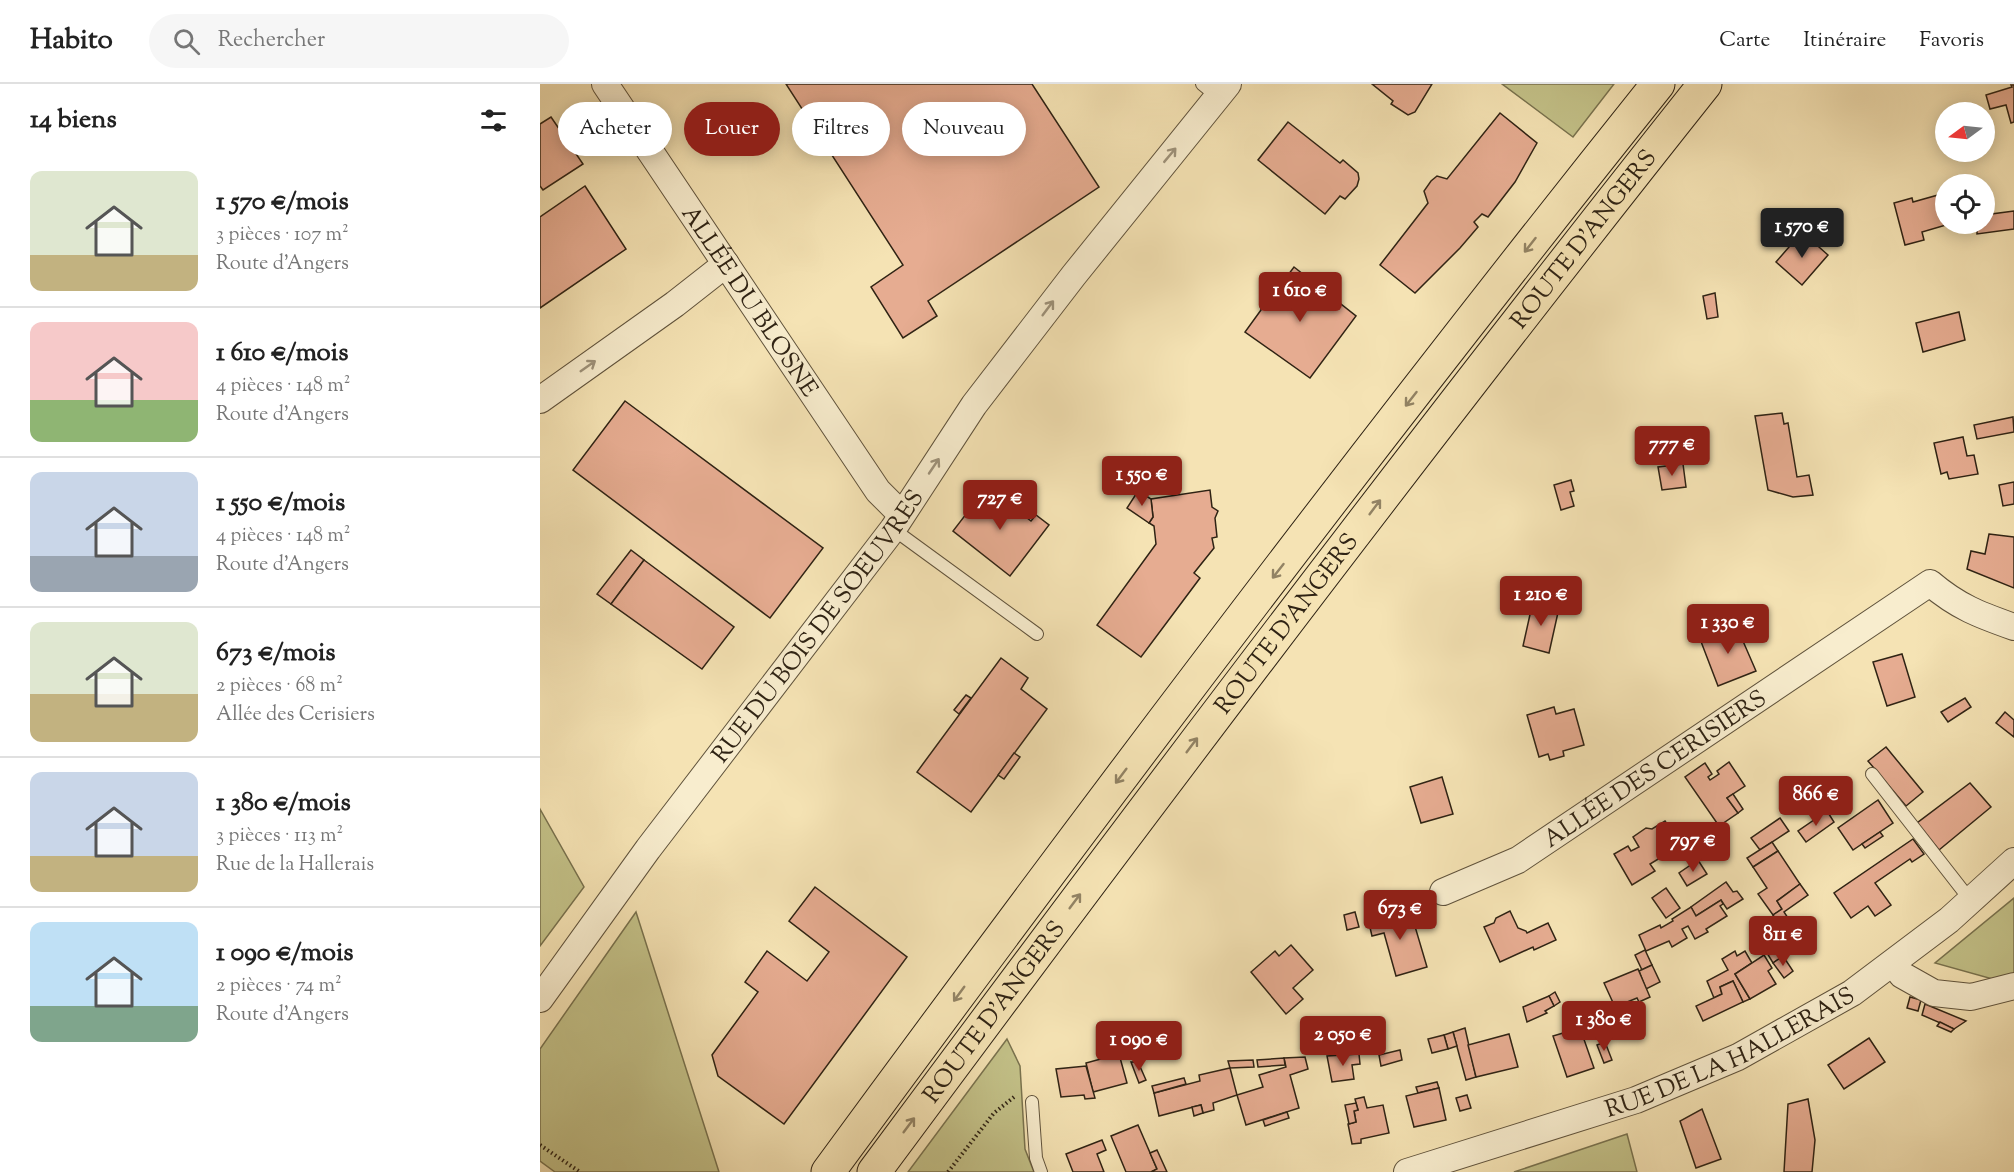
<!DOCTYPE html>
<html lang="fr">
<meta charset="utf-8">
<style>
body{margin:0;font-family:"Sorts Mill Goudy",serif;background:#f6f6f6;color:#222;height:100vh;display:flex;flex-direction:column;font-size:22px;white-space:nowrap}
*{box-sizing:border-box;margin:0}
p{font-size:20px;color:#767676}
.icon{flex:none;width:33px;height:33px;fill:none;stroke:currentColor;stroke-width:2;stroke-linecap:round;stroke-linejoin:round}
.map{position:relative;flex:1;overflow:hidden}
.drawer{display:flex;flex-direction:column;background:#fff;width:540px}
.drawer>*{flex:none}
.hud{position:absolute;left:18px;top:18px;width:570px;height:54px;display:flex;gap:12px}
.needle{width:39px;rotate:255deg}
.fabs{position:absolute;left:1395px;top:18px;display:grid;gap:12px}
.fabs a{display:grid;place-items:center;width:60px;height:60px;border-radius:50%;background:#fff;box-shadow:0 3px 15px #0003;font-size:30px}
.price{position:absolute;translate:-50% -51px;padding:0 14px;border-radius:6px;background:#8f2418;color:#fff;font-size:20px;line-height:39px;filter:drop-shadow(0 2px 3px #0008)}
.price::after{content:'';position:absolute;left:50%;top:36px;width:18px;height:14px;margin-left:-9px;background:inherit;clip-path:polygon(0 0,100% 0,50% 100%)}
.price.active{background:#222;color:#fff}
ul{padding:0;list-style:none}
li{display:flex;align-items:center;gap:18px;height:150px;padding:0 30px}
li+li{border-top:2px solid #e0e0e0}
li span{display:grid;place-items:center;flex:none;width:168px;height:120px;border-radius:12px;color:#555}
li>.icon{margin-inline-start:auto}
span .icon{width:72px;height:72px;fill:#fffc;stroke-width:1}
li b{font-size:26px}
h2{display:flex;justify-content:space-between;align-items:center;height:72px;padding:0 30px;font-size:26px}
.tag{padding:0 21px;border-radius:27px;background:#fff;box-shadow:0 3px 15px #0003;font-size:21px;line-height:54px}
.tag.active{background:#8f2418;color:#fff}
header{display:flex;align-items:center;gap:36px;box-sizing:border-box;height:84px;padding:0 30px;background:#fff;border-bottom:2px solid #e0e0e0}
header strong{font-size:28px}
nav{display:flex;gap:33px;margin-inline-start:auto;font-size:21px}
.search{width:420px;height:54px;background:#f6f6f6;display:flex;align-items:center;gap:15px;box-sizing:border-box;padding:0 21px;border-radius:33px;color:#767676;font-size:22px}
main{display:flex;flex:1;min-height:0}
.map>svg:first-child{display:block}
.green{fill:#c3c188;stroke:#79724e;stroke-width:1.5}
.building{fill:#e6ac91;stroke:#2f2314;stroke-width:1.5}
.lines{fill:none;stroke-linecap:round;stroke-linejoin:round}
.service-casing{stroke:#60533c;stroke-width:14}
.minor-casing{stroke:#60533c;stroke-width:28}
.trunk-casing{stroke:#2f2314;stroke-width:35}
.path{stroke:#2f2314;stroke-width:4;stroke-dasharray:1.5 3;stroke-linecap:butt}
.service{stroke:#f8edce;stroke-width:12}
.minor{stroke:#f8edce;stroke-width:26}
.trunk{stroke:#f5e3b4;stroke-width:33}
.oneway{stroke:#9e927a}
.oneway2{stroke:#928364}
.labels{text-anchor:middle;stroke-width:4.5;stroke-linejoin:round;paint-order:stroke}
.street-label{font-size:24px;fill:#2f2314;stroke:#f8edce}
</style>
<header>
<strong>Habito</strong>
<div class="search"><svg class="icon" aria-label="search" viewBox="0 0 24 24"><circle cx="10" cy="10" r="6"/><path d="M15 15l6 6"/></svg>Rechercher</div>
<nav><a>Carte</a><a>Itinéraire</a><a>Favoris</a></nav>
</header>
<main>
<section class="drawer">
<h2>14 biens<svg class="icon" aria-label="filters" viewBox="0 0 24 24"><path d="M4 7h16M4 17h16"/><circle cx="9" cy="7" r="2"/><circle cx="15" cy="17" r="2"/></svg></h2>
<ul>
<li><span style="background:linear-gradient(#dfe7d0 70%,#c2b280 0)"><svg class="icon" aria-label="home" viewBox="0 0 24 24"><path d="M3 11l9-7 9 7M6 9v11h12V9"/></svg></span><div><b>1 570 €/mois</b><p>3 pièces · 107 m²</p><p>Route d'Angers</p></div></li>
<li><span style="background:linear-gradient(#f6c9c9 65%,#8fb573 0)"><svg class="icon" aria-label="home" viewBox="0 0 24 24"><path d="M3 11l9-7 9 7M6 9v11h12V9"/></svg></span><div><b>1 610 €/mois</b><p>4 pièces · 148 m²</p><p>Route d'Angers</p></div></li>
<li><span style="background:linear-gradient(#c9d6e8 70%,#9aa5b1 0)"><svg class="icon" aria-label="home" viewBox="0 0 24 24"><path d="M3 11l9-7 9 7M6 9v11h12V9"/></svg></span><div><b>1 550 €/mois</b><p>4 pièces · 148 m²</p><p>Route d'Angers</p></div></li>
<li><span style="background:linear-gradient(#dfe7d0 60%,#c2b280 0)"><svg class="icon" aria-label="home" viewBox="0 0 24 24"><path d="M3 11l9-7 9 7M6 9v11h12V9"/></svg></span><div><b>673 €/mois</b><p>2 pièces · 68 m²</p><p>Allée des Cerisiers</p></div></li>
<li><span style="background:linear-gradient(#c9d6e8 70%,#c2b280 0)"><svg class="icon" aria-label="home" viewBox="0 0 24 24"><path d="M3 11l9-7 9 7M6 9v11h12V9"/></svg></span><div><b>1 380 €/mois</b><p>3 pièces · 113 m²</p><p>Rue de la Hallerais</p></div></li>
<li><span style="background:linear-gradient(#bfe0f5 70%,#7fa58c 0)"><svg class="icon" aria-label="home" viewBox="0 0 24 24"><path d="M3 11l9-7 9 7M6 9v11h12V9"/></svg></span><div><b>1 090 €/mois</b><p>2 pièces · 74 m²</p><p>Route d'Angers</p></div></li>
</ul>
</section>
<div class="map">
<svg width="1474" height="1088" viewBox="0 0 1474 1088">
<rect width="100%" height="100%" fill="#f5e3b4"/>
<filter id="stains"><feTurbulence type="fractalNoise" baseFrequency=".00333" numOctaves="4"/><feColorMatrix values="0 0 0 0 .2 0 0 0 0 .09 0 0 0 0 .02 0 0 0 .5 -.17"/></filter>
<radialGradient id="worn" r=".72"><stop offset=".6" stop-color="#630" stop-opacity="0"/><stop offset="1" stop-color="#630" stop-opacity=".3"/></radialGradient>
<g class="green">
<path d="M962 0H1074L1033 53Z"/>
<path d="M0 725 44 803 0 862Z"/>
<path d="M1474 814V891L1456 896 1395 879Z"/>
<path d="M96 828 179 1088H15L0 1077V965Z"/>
<path d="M467 955 480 982 485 1065 494 1088H368Z"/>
<path d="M1087 1050 1097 1088H974Z"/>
</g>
<g class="building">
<path d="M246 0H492L559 103 388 217 397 232 363 254 331 203 363 181Z"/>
<path d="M832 0H892L875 28 868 31 851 20 853 17Z"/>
<path d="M1471 1H1474V38L1471 39 1466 21 1450 25 1446 11 1472 3Z"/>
<path d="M960 29 997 59 975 98 948 133 942 130 934 138 938 143 920 164 875 209 840 181 888 119 884 107 891 97 897 92 907 95Z"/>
<path d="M11 33 43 80 3 106 0 102V40Z"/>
<path d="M748 38 800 79 803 76 818 89 819 95 817 102 805 115 800 112 785 130 718 76Z"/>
<path d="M45 102 86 165 0 224V133Z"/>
<path d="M1398 111 1406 141 1382 148 1384 156 1365 161 1354 119 1372 114 1373 118Z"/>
<path d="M1474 127V145L1437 150V140H1444V131Z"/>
<path d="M1262 148 1288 171 1262 201 1236 178Z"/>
<path d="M754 183 816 232 770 294 705 248 721 226 720 220 726 212 733 211Z"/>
<path d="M1175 209 1178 233 1167 235 1163 212Z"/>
<path d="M1419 228 1425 256 1383 268 1376 239Z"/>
<path d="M85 317 283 464 230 534 33 386Z"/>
<path d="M1242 329 1244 340 1248 339 1257 393 1269 391 1273 411 1253 413 1228 406 1215 332Z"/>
<path d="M1473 333 1474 348 1437 355 1434 341Z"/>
<path d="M1423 353 1427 372 1434 371 1438 390 1409 395 1407 388 1401 390 1394 359Z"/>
<path d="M1143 380 1146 403 1122 406 1118 383Z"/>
<path d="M1031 396 1034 407 1030 408 1034 422 1021 426 1014 401Z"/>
<path d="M1474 398V420L1463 422 1459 401Z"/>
<path d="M447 403 491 437 496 431 509 441 470 492 413 447Z"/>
<path d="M670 406 672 423 678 427 675 434 677 453 672 454 674 464 654 489 660 494 601 573 557 541 616 460 614 442 609 439 613 433 611 415Z"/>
<path d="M598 407 611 415 613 433 609 439 587 424Z"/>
<path d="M1449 450 1474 453V504L1427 485 1431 467 1445 470Z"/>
<path d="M91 466 104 476 71 520 57 510Z"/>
<path d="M104 476 194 543 162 585 71 520Z"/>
<path d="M993 517 1019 524 1009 569 983 562Z"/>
<path d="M1196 541 1216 587 1178 602 1160 555Z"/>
<path d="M1362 570 1375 613 1347 622 1333 578Z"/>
<path d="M461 574 488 594 481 605 507 625 431 728 377 688Z"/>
<path d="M426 611 431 614 419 630 414 626Z"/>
<path d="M1425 614 1431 623 1408 638 1401 628Z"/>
<path d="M1014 623 1016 630 1034 625 1044 661 1023 667 1024 672 1010 676 1008 670 999 673 987 631Z"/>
<path d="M1465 628 1474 636V653L1456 639Z"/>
<path d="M1346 663 1383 708 1366 722 1328 677Z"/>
<path d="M474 669 480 673 464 695 458 691Z"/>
<path d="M1189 678 1205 702 1187 714 1198 729 1179 742 1145 693 1165 679 1172 690 1168 693 1170 696 1179 690 1177 687Z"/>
<path d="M902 693 913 730 881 739 870 703Z"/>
<path d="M1430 699 1451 723 1399 766 1377 739Z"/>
<path d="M1193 710 1203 725 1198 729 1187 714Z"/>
<path d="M1338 716 1353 739 1313 766 1298 744Z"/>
<path d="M1287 727 1294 738 1266 758 1258 747Z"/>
<path d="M1240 734 1249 747 1220 766 1211 754Z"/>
<path d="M1125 737 1131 746 1134 745 1143 760 1110 780 1115 787 1092 801 1074 770 1088 762 1091 767 1099 763 1093 753 1106 744 1112 745Z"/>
<path d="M1340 748 1343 752 1325 764 1322 760Z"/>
<path d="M1373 755 1384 770 1372 778 1370 775 1335 799 1351 821 1335 832 1328 822 1311 834 1294 809Z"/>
<path d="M1232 758 1238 767 1213 783 1207 774Z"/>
<path d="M1238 767 1260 800 1237 817 1242 825 1233 831 1218 810 1227 804 1213 783Z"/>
<path d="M1158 776 1167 790 1147 802 1139 789Z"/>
<path d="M1186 798 1193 808 1197 807 1203 815 1187 825 1181 816 1156 832 1151 823Z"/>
<path d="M1260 800 1268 811 1244 828 1248 834 1239 840 1233 831 1242 825 1237 817Z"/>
<path d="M275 803 367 873 244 1040 178 992 172 971 218 908 205 898 227 867 267 897 289 868 249 837Z"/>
<path d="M1126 804 1140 824 1126 834 1112 814Z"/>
<path d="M1181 816 1183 820 1180 822 1187 832 1166 845 1168 848 1155 855 1148 842 1142 845 1147 854 1132 863 1129 857 1106 867 1099 851 1120 841 1121 844 1133 837 1132 835 1151 823 1156 832Z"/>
<path d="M865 825 870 841 874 839 887 883 856 892 844 849 832 852 828 835Z"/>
<path d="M970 827 978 844 986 847 987 849 1008 839 1016 856 994 866 993 863 960 878 944 843 954 839 956 834Z"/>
<path d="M815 828 819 843 807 846 804 831Z"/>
<path d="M751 861 773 886 753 904 763 915 746 930 711 888 735 867 739 872Z"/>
<path d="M1236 862 1243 872 1233 879 1227 869Z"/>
<path d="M1105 866 1112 881 1102 886 1095 871Z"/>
<path d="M1195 867 1197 872 1205 867 1212 879 1195 890 1210 915 1203 918 1193 897 1180 903 1182 910 1174 914 1167 897 1188 886 1182 875Z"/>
<path d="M1224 871 1232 884 1228 887 1236 900 1210 915 1195 890Z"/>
<path d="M1243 872 1253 887 1244 894 1233 879Z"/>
<path d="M1112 881 1120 898 1106 905 1099 887Z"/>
<path d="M1098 885 1110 913 1099 918 1097 914 1075 923 1064 899Z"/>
<path d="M1193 897 1203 918 1163 937 1156 922 1182 910 1180 903Z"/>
<path d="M1015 908 1020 918 1014 922 1009 912Z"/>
<path d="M1009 912 1014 922 1005 927 1007 929 987 938 983 923Z"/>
<path d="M1370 913 1381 916 1378 927 1367 924Z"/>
<path d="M1385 920 1426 937 1414 945 1382 931Z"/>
<path d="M1400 938 1414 945 1411 948 1397 942Z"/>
<path d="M925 944 936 993 926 996 913 948Z"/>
<path d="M1040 944 1054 984 1027 993 1013 952Z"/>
<path d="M913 948 917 962 908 965 904 951Z"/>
<path d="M969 950 978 983 936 993 928 961Z"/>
<path d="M904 951 908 965 892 969 888 955Z"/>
<path d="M1329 954 1345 978 1304 1005 1288 981Z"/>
<path d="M1065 958 1072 976 1064 979 1057 961Z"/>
<path d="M860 966 862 976 841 982 839 971Z"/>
<path d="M579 970 587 999 553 1008 546 979Z"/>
<path d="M819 970 820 980 812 981 814 995 792 998 787 972Z"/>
<path d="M765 973 768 985 750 991 759 1024 706 1041 697 1011 723 1003 719 991 746 983 744 974Z"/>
<path d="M744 974 745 981 718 983 717 976Z"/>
<path d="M713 976 714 983 690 984 688 977Z"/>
<path d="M591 978H598L606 996 599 999Z"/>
<path d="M546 982 555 1014 545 1015 544 1011 521 1013 516 985Z"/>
<path d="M690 984 697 1011 673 1019 674 1026 663 1029 661 1021 619 1032 614 1009 660 997 659 991Z"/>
<path d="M644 994 646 1000 614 1009 612 1002Z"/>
<path d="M897 998 899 1004 878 1009 876 1003Z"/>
<path d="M899 1004 906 1036 874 1043 866 1012Z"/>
<path d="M927 1011 931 1024 920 1027 916 1014Z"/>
<path d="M824 1013 827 1024 843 1021 849 1049 821 1055V1059L812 1060 808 1040 816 1038 814 1027 818 1026 815 1015Z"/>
<path d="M1268 1015 1275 1056 1272 1088H1244L1248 1020Z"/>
<path d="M816 1019 818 1026 814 1027 816 1038 809 1040 805 1021Z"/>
<path d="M661 1021 663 1029 654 1032 652 1023Z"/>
<path d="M1162 1025 1181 1075 1156 1084 1140 1037Z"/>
<path d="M747 1028 749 1034 725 1042 723 1036Z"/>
<path d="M598 1041 617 1085 611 1088H586L571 1052Z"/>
<path d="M562 1056 566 1066 557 1070 564 1088H533L526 1070Z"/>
<path d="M617 1066 627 1088H611L617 1085 610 1069Z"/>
</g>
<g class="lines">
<defs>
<g id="service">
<path d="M662 0 678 13"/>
<path d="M353 445 497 550"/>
<path d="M1332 690 1431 817"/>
<path d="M492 1018 496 1074 501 1088"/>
</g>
<g id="minor">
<path id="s1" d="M65 0 338 407 361 430"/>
<path d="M0 316 135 220 186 180"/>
<path id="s2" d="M903 808 978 776 1390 499C1418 523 1440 531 1474 543"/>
<path d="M1353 879 1362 891 1394 909 1431 913 1474 902"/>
<path id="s3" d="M0 915 108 765 353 445 434 321 534 191 688 0"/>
<path id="s4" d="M867 1088 1096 1016 1198 973 1312 909 1409 836 1474 777"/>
</g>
<g id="trunk">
<path d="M288 1088C558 720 833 356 1118 0"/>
<path id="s5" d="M334 1088C606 721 881 357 1165 0"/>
</g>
</defs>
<use href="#service" class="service-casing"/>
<use href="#minor" class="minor-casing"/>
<use href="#trunk" class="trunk-casing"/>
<g class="path">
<path d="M0 1061 40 1088"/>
<path d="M408 1088 454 1029 474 1013"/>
</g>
<use href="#service" class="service"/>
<use href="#minor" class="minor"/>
<use href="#trunk" class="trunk"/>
</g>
<defs><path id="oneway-shaft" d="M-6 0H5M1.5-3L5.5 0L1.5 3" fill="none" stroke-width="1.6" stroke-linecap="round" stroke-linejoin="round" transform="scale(1.5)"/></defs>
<g class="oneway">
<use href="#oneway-shaft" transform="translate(630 71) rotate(-50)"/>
<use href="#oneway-shaft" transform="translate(508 224) rotate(-53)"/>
<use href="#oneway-shaft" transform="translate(48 282) rotate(-35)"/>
<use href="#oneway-shaft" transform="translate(394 382) rotate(-56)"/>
</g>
<g class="oneway2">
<use href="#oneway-shaft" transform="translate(990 161) rotate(128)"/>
<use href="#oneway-shaft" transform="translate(871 315) rotate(128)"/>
<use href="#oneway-shaft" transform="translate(835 423) rotate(-53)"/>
<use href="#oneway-shaft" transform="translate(738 487) rotate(128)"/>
<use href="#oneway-shaft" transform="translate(652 661) rotate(-53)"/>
<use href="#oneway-shaft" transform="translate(581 692) rotate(127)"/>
<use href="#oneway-shaft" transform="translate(535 817) rotate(-53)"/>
<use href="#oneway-shaft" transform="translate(419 910) rotate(126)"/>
<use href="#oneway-shaft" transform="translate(369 1041) rotate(-53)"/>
</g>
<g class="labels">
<g class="street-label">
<text dy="8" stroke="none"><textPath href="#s5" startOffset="1172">ROUTE D'ANGERS</textPath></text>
<text dy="8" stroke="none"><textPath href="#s1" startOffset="261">ALLÉE DU BLOSNE</textPath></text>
<text dy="8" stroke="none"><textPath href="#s5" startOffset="686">ROUTE D'ANGERS</textPath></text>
<text dy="8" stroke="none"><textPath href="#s3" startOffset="465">RUE DU BOIS DE SOEUVRES</textPath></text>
<text dy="8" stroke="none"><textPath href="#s2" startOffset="246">ALLÉE DES CERISIERS</textPath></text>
<text dy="8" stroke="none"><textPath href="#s5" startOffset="200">ROUTE D'ANGERS</textPath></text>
<text dy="8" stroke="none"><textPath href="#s4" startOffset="345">RUE DE LA HALLERAIS</textPath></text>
</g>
</g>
<rect width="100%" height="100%" filter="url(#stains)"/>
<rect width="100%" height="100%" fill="url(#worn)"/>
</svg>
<div class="fabs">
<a><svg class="needle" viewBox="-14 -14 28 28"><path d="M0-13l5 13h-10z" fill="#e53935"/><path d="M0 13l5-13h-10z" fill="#767676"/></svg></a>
<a><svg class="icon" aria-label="locate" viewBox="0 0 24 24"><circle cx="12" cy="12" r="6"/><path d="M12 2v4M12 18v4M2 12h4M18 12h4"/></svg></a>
</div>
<b class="price active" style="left:1262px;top:175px">1 570 €</b>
<b class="price" style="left:760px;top:239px">1 610 €</b>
<b class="price" style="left:1132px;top:393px">777 €</b>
<b class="price" style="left:602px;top:423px">1 550 €</b>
<b class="price" style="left:460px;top:447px">727 €</b>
<b class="price" style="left:1001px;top:543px">1 210 €</b>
<b class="price" style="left:1188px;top:571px">1 330 €</b>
<b class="price" style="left:1276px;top:743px">866 €</b>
<b class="price" style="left:1153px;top:789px">797 €</b>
<b class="price" style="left:860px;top:857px">673 €</b>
<b class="price" style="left:1243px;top:883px">811 €</b>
<b class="price" style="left:1064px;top:968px">1 380 €</b>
<b class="price" style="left:803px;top:983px">2 050 €</b>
<b class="price" style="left:599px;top:988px">1 090 €</b>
<div class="hud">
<a class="tag">Acheter</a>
<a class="tag active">Louer</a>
<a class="tag">Filtres</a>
<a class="tag">Nouveau</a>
</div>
</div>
</main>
